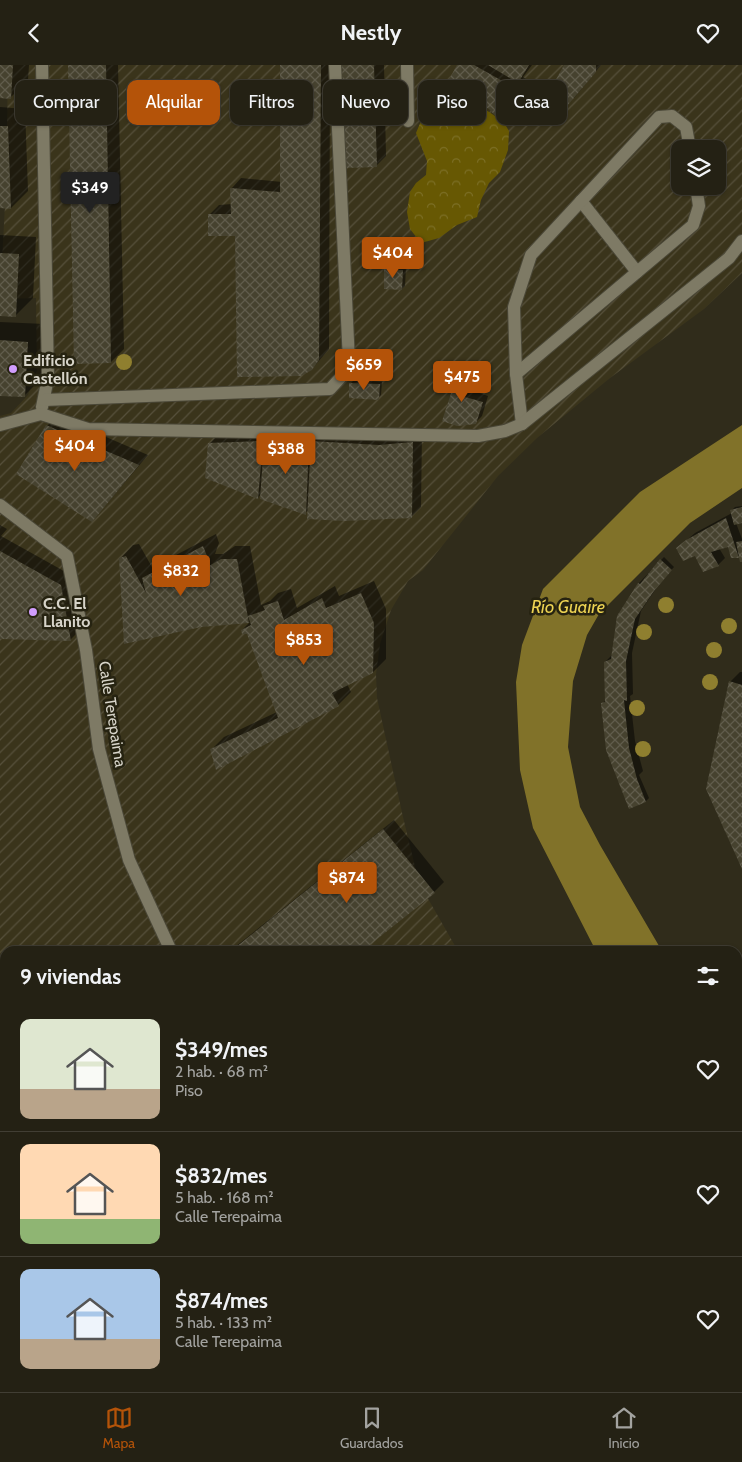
<!DOCTYPE html>
<html lang="es">
<meta charset="utf-8">
<style>
body{margin:0;font-family:Cabin,sans-serif;background:#2c291d;color:#f1f3f6;height:100vh;display:flex;flex-direction:column;font-size:19px;white-space:nowrap}
*{box-sizing:border-box;margin:0}
p{font-size:16px;color:#a3a3a0}
.icon{flex:none;width:28px;height:28px;fill:none;stroke:currentColor;stroke-width:2;stroke-linecap:round;stroke-linejoin:round}
.map{position:relative;flex:1;overflow:hidden}
.panel{position:absolute;left:0px;top:881px;width:742px;height:446px;display:flex;flex-direction:column;background:#242114;border-radius:15px 15px 0 0;box-shadow:0 1px 4px #0004,0 0 0 1px #413e34}
.panel>*{flex:none}
.banner{position:absolute;left:15px;top:15px;width:712px;height:45px;display:flex;gap:10px}
.buttons{position:absolute;left:671px;top:75px;display:grid;gap:10px}
.buttons a{display:grid;place-items:center;width:55px;height:55px;border-radius:10px;background:#242114;box-shadow:0 1px 4px #0004,0 0 0 1px #413e34;font-size:25px}
.price{position:absolute;translate:-50% -42px;padding:0 11px;border-radius:5px;background:#b45309;color:#fff;font-size:16px;line-height:32px;filter:drop-shadow(0 1px 2px #0008)}
.price::after{content:'';position:absolute;left:50%;top:30px;width:15px;height:11px;margin-left:-8px;background:inherit;clip-path:polygon(0 0,100% 0,50% 100%)}
.price.on{background:#222;color:#fff}
ul{padding:0;list-style:none}
li{display:flex;align-items:center;gap:15px;height:125px;padding:0 20px}
li+li{border-top:1px solid #413e34}
li span{display:grid;place-items:center;flex:none;width:140px;height:100px;border-radius:10px;color:#555}
li>.icon{margin-inline-start:auto}
span .icon{width:60px;height:60px;fill:#fffc;stroke-width:1}
li b{font-size:21px}
h2{display:flex;justify-content:space-between;align-items:center;height:60px;padding:0 20px;font-size:21px}
.tag{padding:0 18px;border-radius:10px;background:#242114;box-shadow:0 1px 4px #0004,0 0 0 1px #413e34;font-size:18px;line-height:45px}
.tag.on{background:#b45309;color:#fff}
header{display:flex;justify-content:space-between;align-items:center;height:65px;padding:0 20px;background:#242114;font-size:22px;font-weight:700}
.tab-bar{display:flex;justify-content:space-around;align-items:center;height:70px;border-top:1px solid #413e34;background:#242114;font-size:14px;color:#a3a3a0}
.tab-bar a{display:grid;justify-items:center;gap:2px}
.tab-bar .on{color:#b45309}
.map>svg:first-child{display:block}
.industrial{fill:url(#industrial-furrows);fill-rule:evenodd}
.forest{fill:url(#forest-crowns)}
.water{fill:#817229}
.shadow{fill:#0007}
.building{fill:url(#building-cross-hatch)}
.lines{fill:none;stroke-linecap:round;stroke-linejoin:round}
.service-casing{stroke:#4a4737;stroke-width:14}
.minor-casing{stroke:#4a4737;stroke-width:14}
.service{stroke:#7e7a65;stroke-width:12}
.minor{stroke:#7e7a65;stroke-width:12}
.tree{fill:#8f7f2f}
.poi-dot{fill:#d19dfe;stroke:#262311;stroke-width:2}
.labels{text-anchor:middle;stroke-width:5;stroke-linejoin:round;paint-order:stroke}
.poi-label{font-size:16px;font-weight:bold;fill:#d7d4c9;stroke:#262311;text-anchor:start}
.street-label{font-size:16px;fill:#d7d4c9;stroke:#262311}
.water-label{font-size:18px;font-style:italic;fill:#ecd252;stroke:#262311}
</style>
<header><svg class="icon" aria-label="back" viewBox="0 0 24 24"><path d="M15 5l-7 7 7 7"/></svg>Nestly<svg class="icon" aria-label="heart" viewBox="0 0 24 24"><path d="M12 20l-8-8c-3-5 5-10 8-4 3-6 11-1 8 4z"/></svg></header>
<div class="map">
<svg width="742" height="1327" viewBox="0 0 742 1327">
<defs>
<pattern id="industrial-furrows" width="10" height="10" patternUnits="userSpaceOnUse" patternTransform="scale(1.25)"><rect width="10" height="10" fill="#3a341b"/><path d="M-1 1l2-2M0 10L10 0M9 11l2-2" fill="none" stroke="#56503b"/></pattern>
<pattern id="forest-crowns" width="20" height="18" patternUnits="userSpaceOnUse" patternTransform="scale(1.25)"><rect width="20" height="18" fill="#675803"/><path d="M2 6a3 3 0 1 1 6 0M12 15a3 3 0 1 1 6 0" fill="none" stroke="#7c6f26"/></pattern>
<pattern id="building-cross-hatch" width="8" height="8" patternUnits="userSpaceOnUse" patternTransform="scale(1.25)"><rect width="8" height="8" fill="#46422f"/><path d="M0 0l8 8M0 8l8-8" fill="none" stroke="#605c4c"/></pattern>
</defs>
<rect width="100%" height="100%" fill="#302c1b"/>
<path class="industrial" d="M8 0H742V208L704 244 610 313 537 373 498 411 423 505 408 516 391 545 380 579 376 609 377 633 403 752 419 818 458 886H5V1322L404 1323 399 1327H0V351L11 348 28 330 37 305 36 233 0 234 6 121ZM680 84H718V121H680Z"/>
<path class="forest" d="M438 33 471 35 495 51 506 61 509 66 508 85 500 107 489 118 481 135 477 152 457 160 439 173 421 178 410 164 407 147 410 127 416 118 426 110 427 96 416 68 426 44Z"/>
<g class="water">
<path d="M742 360V423L690 458 599 549 587 570 573 616 568 682 580 742 600 780 662 886H596L533 763 520 705 516 617 522 580 543 524 640 427Z"/>
<path d="M738 1050 742 1063V1261L738 1269Z"/>
<path d="M619 1322H698V1323L694 1327H614Z"/>
</g>
<g class="shadow">
<path d="M0 0H29L28 15 10 33 0 32Z"/>
<path d="M69 0H118L124 284 111 297Z"/>
<path d="M281 0H330L329 284 312 304 236 170 209 150 219 140 232 139V123L241 113 282 117Z"/>
<path d="M344 0H384L386 91 376 101Z"/>
<path d="M459 0H532L523 12 529 16 512 47 502 57Z"/>
<path d="M566 0H601L574 33Z"/>
<path d="M0 42 25 44 28 126 11 143 0 142Z"/>
<path d="M0 170 36 172 33 233 16 250H0Z"/>
<path d="M389 202H406L405 221 402 224 386 205Z"/>
<path d="M0 257 45 259 42 313 24 331 0 329Z"/>
<path d="M467 298 479 302 471 325 488 331 482 351 475 358 457 360 460 304Z"/>
<path d="M354 315 382 317 381 330 378 333 351 318Z"/>
<path d="M57 351 148 390 92 456 47 361Z"/>
<path d="M422 367 421 442 411 452 309 445 305 448 261 429 258 433 209 379 219 369Z"/>
<path d="M742 441V456L736 458 742 474V495L740 491H732L729 480 719 483 725 493 718 500 704 505 696 490 680 481 695 468 732 448V445L735 442Z"/>
<path d="M0 460 7 464 1 471 71 510 80 565 70 575 0 573Z"/>
<path d="M216 469 219 478 215 489H223L235 481H250L261 540 270 536 278 528 291 524 297 543 335 521 339 531 374 516 386 544V594L373 607 347 619 351 627 338 640 211 685 224 672 277 647 248 568 242 565 250 557 201 561 125 577 120 494 133 480 139 479 153 504 157 500Z"/>
<path d="M664 492 674 502 659 519 641 546 632 588 633 629 630 631 635 676 643 706 639 710 649 733 646 736 629 742 603 638 606 635 605 597 612 590 618 552 639 518Z"/>
<path d="M740 607H742V801L730 617Z"/>
<path d="M394 755 444 817 434 827 360 886H230Z"/>
</g>
<g class="building">
<path d="M0 0H13L11 34 0 33Z"/>
<path d="M68 0H106L111 298 74 299Z"/>
<path d="M280 0H321L319 295 312 305 301 311 237 312 235 171H208V149H231L230 123 280 127Z"/>
<path d="M342 0H374L377 102 345 103Z"/>
<path d="M457 0H474L520 26 502 58 489 44 468 33 441 29Z"/>
<path d="M488 0H529L518 18Z"/>
<path d="M564 0H596V7L567 41 543 38Z"/>
<path d="M0 61H8L11 144 0 143Z"/>
<path d="M0 188 19 189 16 252 0 251Z"/>
<path d="M384 204 403 205 402 225 384 224Z"/>
<path d="M0 275 28 277 25 332 0 331Z"/>
<path d="M459 304 473 308 465 332 483 337 476 359 457 361 442 356Z"/>
<path d="M349 318 380 319 379 335 349 333Z"/>
<path d="M46 360 139 400 92 457 16 409Z"/>
<path d="M263 376 258 434 205 413 208 378Z"/>
<path d="M311 376 379 380 413 377 412 453 344 456 307 454Z"/>
<path d="M309 377 306 450 260 434 264 378Z"/>
<path d="M742 442V458L734 460 730 445Z"/>
<path d="M726 453 739 493H731L728 482 711 487 719 501 703 507 695 491 683 496 676 483 686 475Z"/>
<path d="M742 476V497H740L736 477Z"/>
<path d="M203 481 207 491 203 501H209L221 494H237L249 558 201 562 124 579 119 493 126 491 146 528 142 513Z"/>
<path d="M0 486 61 520 71 576 0 574Z"/>
<path d="M660 494 672 505 654 526 635 554 626 596 627 636 624 635 629 683 637 714 646 737 629 744 606 685 601 638 605 637 604 597 611 594 617 551 638 518 640 519Z"/>
<path d="M361 528 374 558 373 608 332 628 339 641 216 705 210 684 278 653 247 569H242L241 565 251 560 248 551 265 545 263 541 278 536 284 555 322 533 326 543Z"/>
<path d="M729 616 742 620V804L706 724Z"/>
<path d="M383 764 435 828 362 886H231Z"/>
<path d="M5 984V1005L0 995V987Z"/>
</g>
<g class="lines">
<defs>
<g id="service">
<path d="M407 0 408 56"/>
<path d="M581 136 637 207"/>
<path d="M516 309 693 160 699 141 696 121"/>
<path d="M522 359 516 309 514 242 531 190 659 52 672 51 686 62 690 84"/>
</g>
<g id="minor">
<path d="M42 0 48 313 42 342"/>
<path d="M44 335 330 324 342 311 349 297 335 0"/>
<path d="M0 360 41 349 88 364 478 371 505 366 522 359 729 193 742 176"/>
<path d="M0 440 67 491 86 585 99 684 129 795 171 886"/>
<path d="M0 1035 5 1043"/>
<path d="M0 1207 5 1202"/>
</g>
</defs>
<use href="#service" class="service-casing"/>
<use href="#minor" class="minor-casing"/>
<use href="#service" class="service"/>
<use href="#minor" class="minor"/>
</g>
<g class="tree">
<circle cx="124" cy="297" r="8"/>
<circle cx="666" cy="540" r="8"/>
<circle cx="729" cy="561" r="8"/>
<circle cx="644" cy="567" r="8"/>
<circle cx="714" cy="585" r="8"/>
<circle cx="710" cy="617" r="8"/>
<circle cx="637" cy="643" r="8"/>
<circle cx="643" cy="684" r="8"/>
</g>
<g class="poi-dot">
<circle cx="13" cy="304" r="5"/>
<circle cx="33" cy="547" r="5"/>
</g>
<g class="labels">
<g class="poi-label">
<text x="23" y="301">Edificio<tspan x="23" dy="18">Castellón</tspan></text>
<text x="43" y="544">C.C. El<tspan x="43" dy="18">Llanito</tspan></text>
</g>
<g class="street-label">
<text transform="translate(113 649) rotate(81)" y="6">Calle Terepaima</text>
</g>
<g class="water-label">
<text x="568" y="548">Río Guaire</text>
</g>
</g>
</svg>
<div class="buttons">
<a><svg class="icon" aria-label="layers" viewBox="0 0 24 24"><path d="M12 4l9 5-9 5-9-5zM3 14l9 5 9-5"/></svg></a>
</div>
<b class="price on" style="left:90px;top:149px">$349</b>
<b class="price" style="left:393px;top:214px">$404</b>
<b class="price" style="left:364px;top:326px">$659</b>
<b class="price" style="left:462px;top:338px">$475</b>
<b class="price" style="left:75px;top:407px">$404</b>
<b class="price" style="left:286px;top:410px">$388</b>
<b class="price" style="left:181px;top:532px">$832</b>
<b class="price" style="left:304px;top:601px">$853</b>
<b class="price" style="left:347px;top:839px">$874</b>
<div class="banner">
<a class="tag">Comprar</a>
<a class="tag on">Alquilar</a>
<a class="tag">Filtros</a>
<a class="tag">Nuevo</a>
<a class="tag">Piso</a>
<a class="tag">Casa</a>
</div>
<section class="panel">
<h2>9 viviendas<svg class="icon" aria-label="filters" viewBox="0 0 24 24"><path d="M4 7h16M4 17h16"/><circle cx="9" cy="7" r="2"/><circle cx="15" cy="17" r="2"/></svg></h2>
<ul>
<li><span style="background:linear-gradient(#dfe7d0 70%,#b9a48a 0)"><svg class="icon" aria-label="home" viewBox="0 0 24 24"><path d="M3 11l9-7 9 7M6 9v11h12V9"/></svg></span><div><b>$349/mes</b><p>2 hab. · 68 m²</p><p>Piso</p></div><svg class="icon" aria-label="heart" viewBox="0 0 24 24"><path d="M12 20l-8-8c-3-5 5-10 8-4 3-6 11-1 8 4z"/></svg></li>
<li><span style="background:linear-gradient(#ffd9b3 75%,#8fb573 0)"><svg class="icon" aria-label="home" viewBox="0 0 24 24"><path d="M3 11l9-7 9 7M6 9v11h12V9"/></svg></span><div><b>$832/mes</b><p>5 hab. · 168 m²</p><p>Calle Terepaima</p></div><svg class="icon" aria-label="heart" viewBox="0 0 24 24"><path d="M12 20l-8-8c-3-5 5-10 8-4 3-6 11-1 8 4z"/></svg></li>
<li><span style="background:linear-gradient(#a9c7e8 70%,#b9a48a 0)"><svg class="icon" aria-label="home" viewBox="0 0 24 24"><path d="M3 11l9-7 9 7M6 9v11h12V9"/></svg></span><div><b>$874/mes</b><p>5 hab. · 133 m²</p><p>Calle Terepaima</p></div><svg class="icon" aria-label="heart" viewBox="0 0 24 24"><path d="M12 20l-8-8c-3-5 5-10 8-4 3-6 11-1 8 4z"/></svg></li>
</ul>
</section>
</div>
<nav class="tab-bar">
<a class="on"><svg class="icon" aria-label="map" viewBox="0 0 24 24"><path d="M3 6l6-2 6 2 6-2v14l-6 2-6-2-6 2zM9 4v14M15 6v14"/></svg>Mapa</a>
<a><svg class="icon" aria-label="saved" viewBox="0 0 24 24"><path d="M7 4h10v16l-5-4-5 4z"/></svg>Guardados</a>
<a><svg class="icon" aria-label="home" viewBox="0 0 24 24"><path d="M3 11l9-7 9 7M6 9v11h12V9"/></svg>Inicio</a>
</nav>
